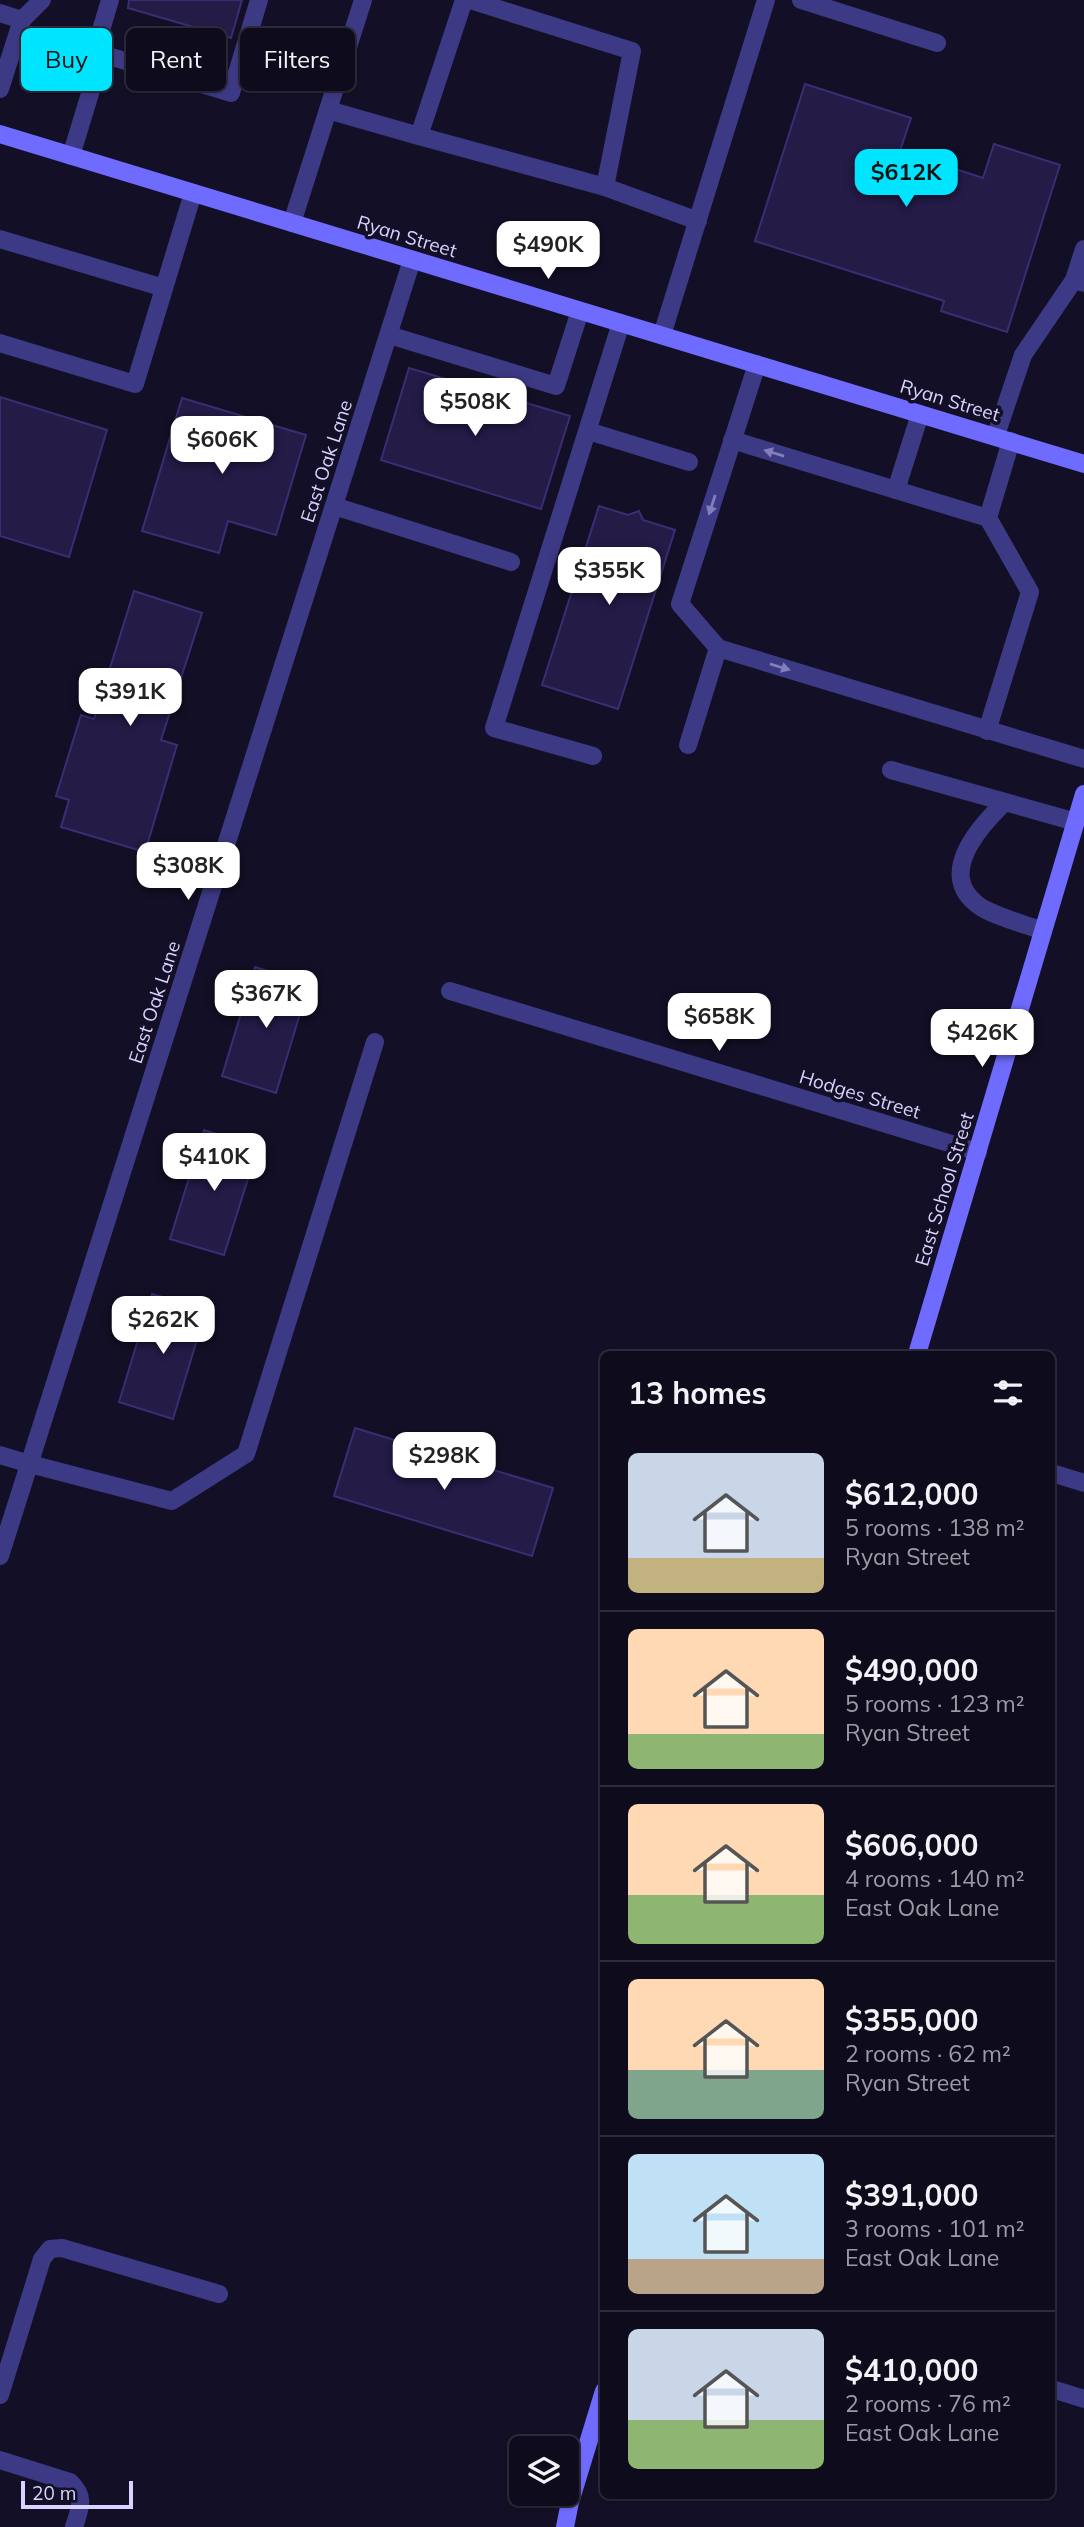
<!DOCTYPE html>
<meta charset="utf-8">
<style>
body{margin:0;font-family:Mulish,sans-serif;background:#171425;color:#f1f3f6;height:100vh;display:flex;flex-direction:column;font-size:26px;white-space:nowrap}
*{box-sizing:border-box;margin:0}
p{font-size:23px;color:#9b9ba3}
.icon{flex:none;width:38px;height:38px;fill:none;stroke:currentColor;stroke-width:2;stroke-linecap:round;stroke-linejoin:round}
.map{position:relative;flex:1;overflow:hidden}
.details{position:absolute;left:600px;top:1351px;width:455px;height:1148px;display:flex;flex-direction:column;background:#0e0b1c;border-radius:10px;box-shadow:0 2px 5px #0004,0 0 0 2px #2e2b3b}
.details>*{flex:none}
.top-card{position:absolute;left:21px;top:28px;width:474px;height:63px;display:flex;gap:14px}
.controls{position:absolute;left:509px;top:2436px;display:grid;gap:14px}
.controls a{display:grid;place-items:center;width:70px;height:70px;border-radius:10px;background:#0e0b1c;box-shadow:0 2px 5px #0004,0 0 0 2px #2e2b3b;font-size:35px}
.scale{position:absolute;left:21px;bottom:18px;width:112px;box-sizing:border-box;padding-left:7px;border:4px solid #d9d4ff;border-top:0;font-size:19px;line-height:24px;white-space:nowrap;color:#d9d4ff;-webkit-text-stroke:5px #130f26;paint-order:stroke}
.price{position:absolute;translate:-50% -60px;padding:0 16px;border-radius:14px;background:#fff;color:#222;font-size:23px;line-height:46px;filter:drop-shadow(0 2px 4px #0008)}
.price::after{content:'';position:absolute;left:50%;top:42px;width:21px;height:16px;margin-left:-10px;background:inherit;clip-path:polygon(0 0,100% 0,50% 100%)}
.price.selected{background:#00e5ff;color:#111}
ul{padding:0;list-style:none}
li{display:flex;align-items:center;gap:21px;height:175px;padding:0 28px}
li+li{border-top:2px solid #2e2b3b}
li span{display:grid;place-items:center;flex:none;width:196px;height:140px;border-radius:10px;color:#555}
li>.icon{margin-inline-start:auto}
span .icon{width:84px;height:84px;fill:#fffc;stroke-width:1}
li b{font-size:30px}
h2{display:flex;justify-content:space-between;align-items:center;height:84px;padding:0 28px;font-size:30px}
.chip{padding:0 24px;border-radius:10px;background:#0e0b1c;box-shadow:0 2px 5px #0004,0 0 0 2px #2e2b3b;font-size:24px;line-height:63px}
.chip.selected{background:#00e5ff;color:#111}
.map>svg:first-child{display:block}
.building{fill:#241b47;stroke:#3b2d73;stroke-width:2}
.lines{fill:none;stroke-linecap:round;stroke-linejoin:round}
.lane{stroke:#3d3a85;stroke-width:18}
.street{stroke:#3d3a85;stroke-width:18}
.secondary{stroke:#6f6bff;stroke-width:18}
.oneway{fill:#837fbc}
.labels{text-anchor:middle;stroke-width:7;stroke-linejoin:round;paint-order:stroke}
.street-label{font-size:19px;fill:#d9d4ff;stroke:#130f26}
</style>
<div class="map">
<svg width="1084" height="2527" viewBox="0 0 1084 2527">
<rect width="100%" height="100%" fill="#130f26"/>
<g class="building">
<path d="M129 0H242L231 38 128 8Z"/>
<path d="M805 84 911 118 900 151 983 178 994 144 1060 165 1007 332 941 311 944 301 755 241Z"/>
<path d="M409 368 570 416 541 509 381 460Z"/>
<path d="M0 397 107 430 69 557 0 536Z"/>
<path d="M182 398 306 435 276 535 228 521 219 553 142 531Z"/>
<path d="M599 506 628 515 639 511 643 520 675 530 618 709 542 685Z"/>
<path d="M134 591 202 613 161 740 177 745 145 852 61 827 69 800 56 796 81 715 94 719Z"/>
<path d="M255 967 309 984 276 1093 222 1076Z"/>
<path d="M204 1130 258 1147 224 1255 170 1239Z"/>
<path d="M152 1294 206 1310 173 1419 119 1402Z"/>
<path d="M355 1428 553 1488 532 1556 334 1496Z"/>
</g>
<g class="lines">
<g class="lane">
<path d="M110 0 96 47 102 54 231 93 259 0"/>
<path d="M464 0 419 136 605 187 698 221"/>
<path d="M470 0 632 51 605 187"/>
<path d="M801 0 937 43"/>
<path d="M0 13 22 20 0 89"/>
<path d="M22 20 42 0"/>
<path d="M328 110 419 136"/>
<path d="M71 156 102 54"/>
<path d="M0 239 164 288"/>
<path d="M1084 249 1074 280 1084 283"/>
<path d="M389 335 556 386 580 311"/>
<path d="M662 335 766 0"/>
<path d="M0 343 135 384 193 193"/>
<path d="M757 364 680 604 718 648 1084 759"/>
<path d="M588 431 689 462"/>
<path d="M996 435 1023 355 1074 280"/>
<path d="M732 440 988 518"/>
<path d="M896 490 920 414"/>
<path d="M334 506 511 562"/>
<path d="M987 731 1030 592 988 518 1011 441"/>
<path d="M688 745 718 648"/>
<path d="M593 756 494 728 621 323"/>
<path d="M891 770 1076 822"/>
<path d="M1005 802C980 826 936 874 978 905 990 915 1027 925 1043 931"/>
<path d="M30 1464 172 1501 246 1454 375 1042"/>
<path d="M1052 1473 1084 1483"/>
<path d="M1052 2389 1084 2399"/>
<path d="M0 2395 42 2259 50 2249 62 2248 219 2294"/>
<path d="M0 2460 70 2482C86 2497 80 2508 74 2527"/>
</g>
<g class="street">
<path d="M292 223 363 0"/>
<path d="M450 991 978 1152"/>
<path d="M0 1455 30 1464"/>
<path d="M0 1556 412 260"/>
</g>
<g class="secondary">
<path d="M0 134 1084 464"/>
<path d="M917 1354 1084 794"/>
<path d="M565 2527 570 2502 604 2391"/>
</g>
</g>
<defs><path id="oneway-solid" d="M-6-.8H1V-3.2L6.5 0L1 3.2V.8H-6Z" transform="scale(1.75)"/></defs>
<g class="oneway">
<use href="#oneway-solid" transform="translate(774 453) rotate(-163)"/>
<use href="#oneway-solid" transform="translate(712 505) rotate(108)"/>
<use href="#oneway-solid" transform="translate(780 667) rotate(17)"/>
</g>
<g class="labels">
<g class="street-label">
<text transform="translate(407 236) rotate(17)" y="7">Ryan Street</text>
<text transform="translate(950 400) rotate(17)" y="7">Ryan Street</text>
<text transform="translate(326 461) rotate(-72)" y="7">East Oak Lane</text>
<text transform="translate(154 1002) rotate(-72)" y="7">East Oak Lane</text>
<text transform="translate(860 1094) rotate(17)" y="7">Hodges Street</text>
<text transform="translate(944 1189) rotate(-73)" y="7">East School Street</text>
</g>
</g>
</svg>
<div class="controls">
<a><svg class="icon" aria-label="layers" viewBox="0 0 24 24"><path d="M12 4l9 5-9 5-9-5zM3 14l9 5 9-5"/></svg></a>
</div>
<div class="scale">20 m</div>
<b class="price selected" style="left:906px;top:209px">$612K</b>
<b class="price" style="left:548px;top:281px">$490K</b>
<b class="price" style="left:475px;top:438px">$508K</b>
<b class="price" style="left:222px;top:476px">$606K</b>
<b class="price" style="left:609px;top:607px">$355K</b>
<b class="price" style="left:130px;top:728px">$391K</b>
<b class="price" style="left:188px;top:902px">$308K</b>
<b class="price" style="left:266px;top:1030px">$367K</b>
<b class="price" style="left:719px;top:1053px">$658K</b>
<b class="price" style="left:982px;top:1069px">$426K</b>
<b class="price" style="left:214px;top:1193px">$410K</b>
<b class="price" style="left:163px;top:1356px">$262K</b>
<b class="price" style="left:444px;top:1492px">$298K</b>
<div class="top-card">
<a class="chip selected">Buy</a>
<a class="chip">Rent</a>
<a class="chip">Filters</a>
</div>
<section class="details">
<h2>13 homes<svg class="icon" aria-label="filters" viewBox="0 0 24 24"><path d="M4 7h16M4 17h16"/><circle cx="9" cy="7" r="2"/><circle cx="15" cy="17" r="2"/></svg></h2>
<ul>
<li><span style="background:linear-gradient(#c9d6e8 75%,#c2b280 0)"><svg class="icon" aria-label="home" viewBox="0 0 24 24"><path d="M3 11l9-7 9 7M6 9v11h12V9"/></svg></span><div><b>$612,000</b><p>5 rooms · 138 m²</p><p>Ryan Street</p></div></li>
<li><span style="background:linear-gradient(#ffd9b3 75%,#8fb573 0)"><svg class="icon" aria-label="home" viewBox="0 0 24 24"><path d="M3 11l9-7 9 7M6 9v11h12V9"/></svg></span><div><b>$490,000</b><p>5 rooms · 123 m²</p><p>Ryan Street</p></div></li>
<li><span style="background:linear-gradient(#ffd9b3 65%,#8fb573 0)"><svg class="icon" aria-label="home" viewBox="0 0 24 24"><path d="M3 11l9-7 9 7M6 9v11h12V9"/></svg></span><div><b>$606,000</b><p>4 rooms · 140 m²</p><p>East Oak Lane</p></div></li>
<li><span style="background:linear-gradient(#ffd9b3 65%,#7fa58c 0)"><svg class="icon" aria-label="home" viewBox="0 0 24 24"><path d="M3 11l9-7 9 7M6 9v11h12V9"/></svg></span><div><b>$355,000</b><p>2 rooms · 62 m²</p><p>Ryan Street</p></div></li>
<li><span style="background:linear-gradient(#bfe0f5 75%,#b9a48a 0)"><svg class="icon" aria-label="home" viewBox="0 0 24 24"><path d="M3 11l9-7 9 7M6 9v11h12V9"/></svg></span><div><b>$391,000</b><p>3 rooms · 101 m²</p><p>East Oak Lane</p></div></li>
<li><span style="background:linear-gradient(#c9d6e8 65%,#8fb573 0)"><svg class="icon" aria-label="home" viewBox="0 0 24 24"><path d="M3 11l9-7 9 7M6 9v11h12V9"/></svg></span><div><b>$410,000</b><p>2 rooms · 76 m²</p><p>East Oak Lane</p></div></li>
</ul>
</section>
</div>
